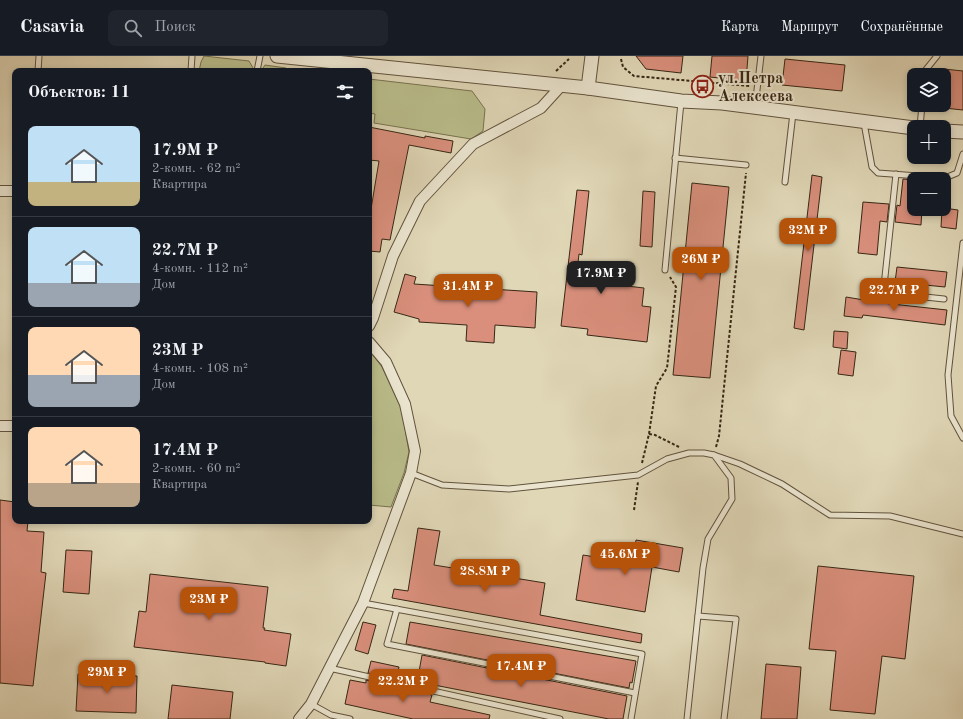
<!DOCTYPE html>
<html lang="ru">
<meta charset="utf-8">
<style>
body{margin:0;font-family:"Old Standard TT",serif;background:#20242c;color:#f1f3f6;height:100vh;display:flex;flex-direction:column;font-size:15px;white-space:nowrap}
*{box-sizing:border-box;margin:0}
p{font-size:13px;color:#9ea1a6}
.icon{flex:none;width:22px;height:22px;fill:none;stroke:currentColor;stroke-width:2;stroke-linecap:round;stroke-linejoin:round}
.map{position:relative;flex:1;overflow:hidden}
.details{position:absolute;left:12px;top:12px;width:360px;height:456px;display:flex;flex-direction:column;background:#171b24;border-radius:8px;box-shadow:0 2px 6px #0003}
.details>*{flex:none}
.fabs{position:absolute;left:907px;top:12px;display:grid;gap:8px}
.fabs a{display:grid;place-items:center;width:44px;height:44px;border-radius:8px;background:#171b24;box-shadow:0 2px 6px #0003;font-size:20px}
.price{position:absolute;translate:-50% -34px;padding:0 9px;border-radius:8px;background:#b45309;color:#fff;font-size:13px;line-height:26px;filter:drop-shadow(0 1px 2px #0008)}
.price::after{content:'';position:absolute;left:50%;top:24px;width:12px;height:9px;margin-left:-6px;background:inherit;clip-path:polygon(0 0,100% 0,50% 100%)}
.price.selected{background:#222;color:#fff}
ul{padding:0;list-style:none}
li{display:flex;align-items:center;gap:12px;height:100px;padding:0 16px}
li+li{border-top:1px solid #363941}
li span{display:grid;place-items:center;flex:none;width:112px;height:80px;border-radius:8px;color:#555}
li>.icon{margin-inline-start:auto}
span .icon{width:48px;height:48px;fill:#fffc;stroke-width:1}
li b{font-size:17px}
h2{display:flex;justify-content:space-between;align-items:center;height:48px;padding:0 16px;font-size:17px}
header{display:flex;align-items:center;gap:24px;box-sizing:border-box;height:56px;padding:0 20px;background:#171b24;border-bottom:1px solid #363941}
header strong{font-size:19px}
nav{display:flex;gap:22px;margin-inline-start:auto;font-size:14px}
.search{width:280px;height:36px;background:#20242c;display:flex;align-items:center;gap:10px;box-sizing:border-box;padding:0 14px;border-radius:8px;color:#9ea1a6;font-size:15px}
.map>svg:first-child{display:block}
.green{fill:#b9bc8a;stroke:#78724f}
.building{fill:#d98f7c;stroke:#372714}
.lines{fill:none;stroke-linecap:round;stroke-linejoin:round}
.service-casing{stroke:#61533d;stroke-width:7}
.minor-casing{stroke:#61533d;stroke-width:12}
.tertiary-casing{stroke:#61533d;stroke-width:15}
.path{stroke:#372714;stroke-width:2;stroke-dasharray:3 2;stroke-linecap:butt}
.service{stroke:#ebe5d0;stroke-width:5}
.minor{stroke:#ebe5d0;stroke-width:10}
.tertiary{stroke:#ebe5d0;stroke-width:13}
.labels{text-anchor:middle;stroke-width:4;stroke-linejoin:round;paint-order:stroke}
.poi-label{font-size:16px;font-weight:bold;fill:#372714;stroke:#ebe5d0;text-anchor:start}
</style>
<header>
<strong>Casavia</strong>
<div class="search"><svg class="icon" aria-label="search" viewBox="0 0 24 24"><circle cx="10" cy="10" r="6"/><path d="M15 15l6 6"/></svg>Поиск</div>
<nav><a>Карта</a><a>Маршрут</a><a>Сохранённые</a></nav>
</header>
<div class="map">
<svg width="963" height="663" viewBox="0 0 963 663">
<rect width="100%" height="100%" fill="#e0d7b7"/>
<filter id="stains"><feTurbulence type="fractalNoise" baseFrequency=".005" numOctaves="4"/><feColorMatrix values="0 0 0 0 .2 0 0 0 0 .09 0 0 0 0 .02 0 0 0 .5 -.17"/></filter>
<radialGradient id="worn" r=".72"><stop offset=".6" stop-color="#630" stop-opacity="0"/><stop offset="1" stop-color="#630" stop-opacity=".3"/></radialGradient>
<g class="green">
<path d="M204 0 249 5 253 12V15H199L201 6Z"/>
<path d="M265 9 286 12 288 15H261Z"/>
<path d="M369 23 472 35 485 53 483 75 471 83 374 67 375 58 369 57Z"/>
<path d="M369 294 382 311 402 354 409 396 404 417 391 451 369 449Z"/>
</g>
<g class="building">
<path d="M636 0H683L681 17 646 13Z"/>
<path d="M712 0H748L746 25 710 21Z"/>
<path d="M785 3 845 9 842 35 782 29Z"/>
<path d="M944 13 963 15V54L944 52Z"/>
<path d="M369 71 425 82V80L453 85 451 97 409 89 390 184 382 183 380 196 369 195V165L379 105 369 104Z"/>
<path d="M812 119 822 121 804 274 794 272Z"/>
<path d="M903 123 914 124V153H922L921 169 895 166 897 149 900 150Z"/>
<path d="M692 127 729 131 710 322 673 319Z"/>
<path d="M577 134 589 135 582 199 579 198 576 224 644 232 642 250 651 251 647 286 587 279 588 273 561 270Z"/>
<path d="M643 135 655 136 652 191 640 190Z"/>
<path d="M863 146 889 148 887 166 880 165 877 199 858 197Z"/>
<path d="M944 152 958 154 956 173 941 171 942 153Z"/>
<path d="M897 211 947 216 945 231 895 226Z"/>
<path d="M405 218 416 221 414 228 537 236 535 272 495 269 494 287 466 285 467 269 419 266V263L394 256Z"/>
<path d="M846 241 864 244V245L947 254 945 269 863 259 862 262 844 260Z"/>
<path d="M834 275 848 276 847 293 833 291Z"/>
<path d="M841 294 856 296 853 320 838 318Z"/>
<path d="M0 444 15 446V465H28L27 475 44 476 41 516 46 517 33 630 0 627Z"/>
<path d="M418 472 440 475 434 509 545 527 540 559 642 578 641 587 392 542 394 533 408 535Z"/>
<path d="M636 484 683 492 679 516 652 511 645 556 576 544 583 499 633 507Z"/>
<path d="M66 494 92 495 89 538 63 536Z"/>
<path d="M818 510 914 520 905 603 882 600 875 658 830 654 836 595 809 593Z"/>
<path d="M150 518 268 531 263 572H265L264 574 291 578 286 610 265 607V606L134 591 139 555 146 556Z"/>
<path d="M363 566 376 569 368 598 355 594Z"/>
<path d="M410 566 636 605 632 627 630 626 629 632 406 588Z"/>
<path d="M422 599 627 640 623 663H609L434 629 433 631 417 627Z"/>
<path d="M371 605 399 611 396 623 368 617Z"/>
<path d="M766 608 801 611 797 663H761Z"/>
<path d="M78 618 137 620 136 657 76 655Z"/>
<path d="M350 624 366 627V624L395 631 394 633 415 638V635L432 639 430 646 490 659 489 663H413L345 648Z"/>
<path d="M172 629 233 636 230 663H168Z"/>
</g>
<g class="lines">
<defs>
<g id="service">
<path d="M38 15 39 0"/>
<path d="M191 15 192 0"/>
<path d="M257 15 260 0"/>
<path d="M924 19V16L937 0"/>
<path d="M755 51 761 0"/>
<path d="M864 67 872 111 878 117 945 122 957 117 963 98"/>
<path d="M920 71 922 49"/>
<path d="M675 102 746 109"/>
<path d="M896 118 884 230 885 235 888 237 944 243"/>
<path d="M785 126 793 57"/>
<path d="M963 187 948 319 951 360 963 382"/>
<path d="M665 214 681 46"/>
<path d="M714 399 740 408 782 428 830 459 890 460 963 478"/>
<path d="M411 417 442 429 509 433 638 419 667 403 689 397H704L714 399 731 422 732 443 708 483 703 512 687 663"/>
<path d="M363 547 642 598 631 663"/>
<path d="M397 553 387 588 635 637"/>
<path d="M698 560 736 563 724 663"/>
<path d="M329 612 560 663"/>
<path d="M311 648 331 659 350 663"/>
</g>
<g id="minor">
<path d="M0 135H15"/>
<path d="M369 270 373 262 393 200 420 145 473 88 541 52 561 30"/>
<path d="M0 370H15"/>
<path d="M299 663 311 648 363 547 411 417 415 395 405 348 386 306 369 286"/>
</g>
<g id="tertiary">
<path d="M277 0 588 32 681 45 722 47 914 72"/>
<path d="M588 32 592 0"/>
<path d="M944 75 963 76"/>
</g>
</defs>
<use href="#service" class="service-casing"/>
<use href="#minor" class="minor-casing"/>
<use href="#tertiary" class="tertiary-casing"/>
<g class="path">
<path d="M621 3 623 11 634 20 750 30"/>
<path d="M556 15 569 3"/>
<path d="M649 378 655 379 679 391"/>
<path d="M716 391 719 380 746 117"/>
<path d="M642 407 649 378 656 330 667 312 676 231 670 221"/>
<path d="M634 454 638 426"/>
</g>
<use href="#service" class="service"/>
<use href="#minor" class="minor"/>
<use href="#tertiary" class="tertiary"/>
</g>
<defs>
<symbol id="bus-ring" viewBox="-11 -11 22 22"><circle r="9.5" fill="#ebe5d0" stroke="#8f2418" stroke-width="1.5"/><path d="M-5-6H5V4H4V6H2V4H-2V6H-4V4H-5ZM-3.5-4V0h7V-4ZM-3.5 1.2v1.5H-2V1.2ZM2 1.2v1.5H3.5V1.2Z" fill="#8f2418"/></symbol>
</defs>
<g fill-rule="evenodd">
<use href="#bus-ring" x="690" y="18" width="25" height="25"/>
</g>
<g class="labels">
<g class="poi-label">
<text x="718" y="27">ул.Петра<tspan x="718" dy="18">Алексеева</tspan></text>
</g>
</g>
<rect width="100%" height="100%" filter="url(#stains)"/>
<rect width="100%" height="100%" fill="url(#worn)"/>
</svg>
<div class="fabs">
<a><svg class="icon" aria-label="layers" viewBox="0 0 24 24"><path d="M12 4l9 5-9 5-9-5zM3 14l9 5 9-5"/></svg></a>
<a>+</a>
<a>−</a>
</div>
<b class="price" style="left:808px;top:196px">32M ₽</b>
<b class="price" style="left:701px;top:225px">26M ₽</b>
<b class="price selected" style="left:601px;top:239px">17.9M ₽</b>
<b class="price" style="left:468px;top:252px">31.4M ₽</b>
<b class="price" style="left:894px;top:256px">22.7M ₽</b>
<b class="price" style="left:625px;top:520px">45.6M ₽</b>
<b class="price" style="left:485px;top:537px">28.8M ₽</b>
<b class="price" style="left:209px;top:565px">23M ₽</b>
<b class="price" style="left:521px;top:632px">17.4M ₽</b>
<b class="price" style="left:107px;top:638px">29M ₽</b>
<b class="price" style="left:403px;top:647px">22.2M ₽</b>
<section class="details">
<h2>Объектов: 11<svg class="icon" aria-label="filters" viewBox="0 0 24 24"><path d="M4 7h16M4 17h16"/><circle cx="9" cy="7" r="2"/><circle cx="15" cy="17" r="2"/></svg></h2>
<ul>
<li><span style="background:linear-gradient(#bfe0f5 70%,#c2b280 0)"><svg class="icon" aria-label="home" viewBox="0 0 24 24"><path d="M3 11l9-7 9 7M6 9v11h12V9"/></svg></span><div><b>17.9M ₽</b><p>2-комн. · 62 m²</p><p>Квартира</p></div></li>
<li><span style="background:linear-gradient(#bfe0f5 70%,#9aa5b1 0)"><svg class="icon" aria-label="home" viewBox="0 0 24 24"><path d="M3 11l9-7 9 7M6 9v11h12V9"/></svg></span><div><b>22.7M ₽</b><p>4-комн. · 112 m²</p><p>Дом</p></div></li>
<li><span style="background:linear-gradient(#ffd9b3 60%,#9aa5b1 0)"><svg class="icon" aria-label="home" viewBox="0 0 24 24"><path d="M3 11l9-7 9 7M6 9v11h12V9"/></svg></span><div><b>23M ₽</b><p>4-комн. · 108 m²</p><p>Дом</p></div></li>
<li><span style="background:linear-gradient(#ffd9b3 70%,#b9a48a 0)"><svg class="icon" aria-label="home" viewBox="0 0 24 24"><path d="M3 11l9-7 9 7M6 9v11h12V9"/></svg></span><div><b>17.4M ₽</b><p>2-комн. · 60 m²</p><p>Квартира</p></div></li>
</ul>
</section>
</div>
